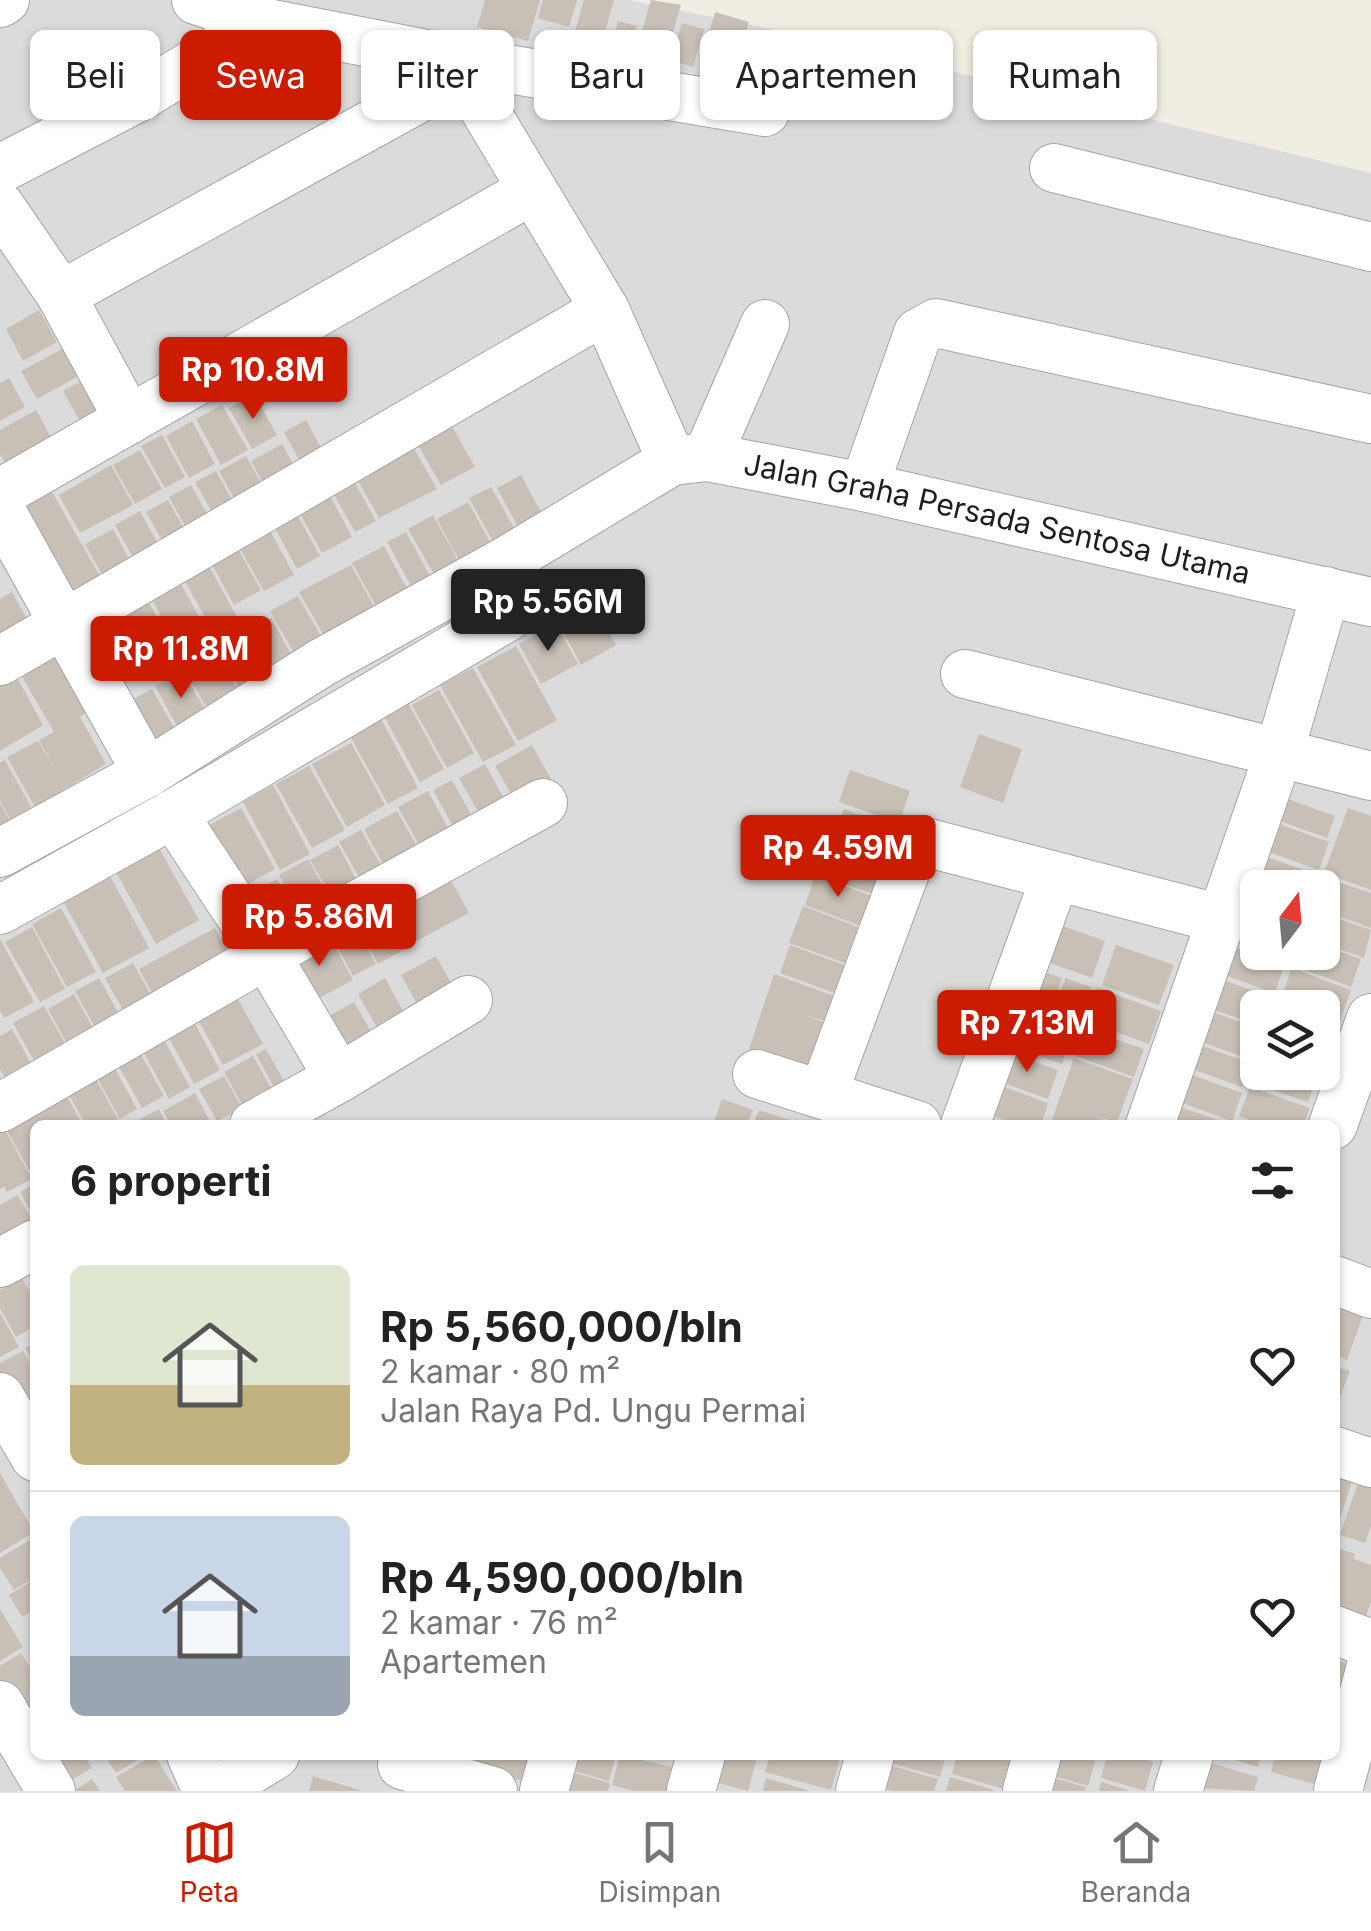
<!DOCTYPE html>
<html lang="id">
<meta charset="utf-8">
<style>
body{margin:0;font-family:Inter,sans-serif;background:#f2f2f2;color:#222;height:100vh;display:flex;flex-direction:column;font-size:38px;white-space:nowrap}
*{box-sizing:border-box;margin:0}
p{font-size:32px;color:#767676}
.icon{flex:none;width:55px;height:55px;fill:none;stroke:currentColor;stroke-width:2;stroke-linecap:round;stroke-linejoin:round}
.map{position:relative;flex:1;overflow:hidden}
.side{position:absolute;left:30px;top:1120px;width:1310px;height:640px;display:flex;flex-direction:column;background:#fff;border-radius:15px;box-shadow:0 2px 8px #0004}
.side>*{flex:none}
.banner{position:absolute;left:30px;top:30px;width:1312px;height:90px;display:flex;gap:20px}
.needle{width:65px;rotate:16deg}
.controls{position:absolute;left:1240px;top:870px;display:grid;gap:20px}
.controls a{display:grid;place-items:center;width:100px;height:100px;border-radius:15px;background:#fff;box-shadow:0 2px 8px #0004;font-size:50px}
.price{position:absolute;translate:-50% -85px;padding:0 22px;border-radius:10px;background:#cb1b00;color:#fff;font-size:32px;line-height:65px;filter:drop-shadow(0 2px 5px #0008)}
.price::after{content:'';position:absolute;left:50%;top:60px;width:30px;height:22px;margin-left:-15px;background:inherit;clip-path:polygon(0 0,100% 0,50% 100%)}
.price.active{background:#222;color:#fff}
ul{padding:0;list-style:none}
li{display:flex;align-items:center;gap:30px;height:250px;padding:0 40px}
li+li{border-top:2px solid #e0e0e0}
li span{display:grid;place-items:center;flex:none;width:280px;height:200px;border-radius:15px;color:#555}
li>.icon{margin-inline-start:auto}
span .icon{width:120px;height:120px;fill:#fffc;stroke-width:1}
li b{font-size:42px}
h2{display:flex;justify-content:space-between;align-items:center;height:120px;padding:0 40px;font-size:42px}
.pill{padding:0 35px;border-radius:15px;background:#fff;box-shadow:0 2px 8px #0004;font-size:35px;line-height:90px}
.pill.active{background:#cb1b00;color:#fff}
.tab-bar{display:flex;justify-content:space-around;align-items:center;height:140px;border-top:2px solid #e0e0e0;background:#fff;font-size:28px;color:#767676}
.tab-bar a{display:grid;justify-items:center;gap:5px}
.tab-bar .active{color:#cb1b00}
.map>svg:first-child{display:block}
.residential{fill:#dcdbdb;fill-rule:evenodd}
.building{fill:#c8c0b6}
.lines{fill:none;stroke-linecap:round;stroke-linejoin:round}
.minor-casing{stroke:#a5a5a5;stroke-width:50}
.minor{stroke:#fff;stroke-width:48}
.labels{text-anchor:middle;stroke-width:9;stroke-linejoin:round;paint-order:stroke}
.street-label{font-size:30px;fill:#1e1e1e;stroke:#fff}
</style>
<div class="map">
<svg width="1371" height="1791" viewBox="0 0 1371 1791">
<rect width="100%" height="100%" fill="#f0ede3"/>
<path class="residential" d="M0 0H629L819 39 1371 173V1791H0ZM1258 888H1322V952H1258ZM1258 1008H1322V1072H1258ZM35 1125H1335V1755H35Z"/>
<g class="building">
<path d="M485 0H540L528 41 477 27Z"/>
<path d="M543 0H577L569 27 538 18Z"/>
<path d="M584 0H614L598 56 570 48Z"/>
<path d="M651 0 681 5 665 59 636 51Z"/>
<path d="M715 12 749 22 739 56 705 47Z"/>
<path d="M618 21 637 26 627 61 608 56Z"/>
<path d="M682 23 704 29 693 67 671 60Z"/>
<path d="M39 310 57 342 23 361 6 329Z"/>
<path d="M66 347 82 374 37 399 21 371Z"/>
<path d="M91 376 117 422 89 437 63 391Z"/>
<path d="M9 378 25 407 0 421V383Z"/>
<path d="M254 394 277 435 252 449 229 408Z"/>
<path d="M222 405 248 450 221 465 196 419Z"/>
<path d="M36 410 58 450 12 476 0 454V430Z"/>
<path d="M446 416 475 467 441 485 412 435Z"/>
<path d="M306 420 328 461 306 472 284 432Z"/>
<path d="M192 421 215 464 189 478 166 436Z"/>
<path d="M162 435 185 477 165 488 141 446Z"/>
<path d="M409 440 437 489 379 518 353 472Z"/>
<path d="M282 444 299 475 268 492 251 461Z"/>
<path d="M140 450 162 489 135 504 113 465Z"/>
<path d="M246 456 266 492 239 507 219 471Z"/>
<path d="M111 465 133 505 80 533 59 495Z"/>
<path d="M216 471 237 509 217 521 195 482Z"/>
<path d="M349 473 376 521 355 532 328 484Z"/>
<path d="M521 475 548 525 524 538 497 488Z"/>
<path d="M191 485 211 521 189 533 169 497Z"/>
<path d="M325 486 352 537 322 553 294 503Z"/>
<path d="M491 487 522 542 500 554 469 498Z"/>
<path d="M52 492 106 587 61 612 8 516Z"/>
<path d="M168 500 190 540 168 551 146 512Z"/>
<path d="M468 502 495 551 463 568 437 519Z"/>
<path d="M294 509 320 556 297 569 271 521Z"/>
<path d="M140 511 164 555 139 568 115 525Z"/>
<path d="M433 515 462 568 438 581 408 529Z"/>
<path d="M266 523 294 575 264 591 235 540Z"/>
<path d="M113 529 136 572 109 587 85 544Z"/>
<path d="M406 532 435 585 416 595 387 542Z"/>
<path d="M233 540 261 590 234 605 207 555Z"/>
<path d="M384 546 413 600 382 617 352 563Z"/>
<path d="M205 559 237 617 212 630 180 572Z"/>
<path d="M351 565 378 614 327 641 299 592Z"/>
<path d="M176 575 208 633 179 649 147 590Z"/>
<path d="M12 592 34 632 0 651V599Z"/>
<path d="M144 594 176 651 138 671 107 614Z"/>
<path d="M298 596 327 647 299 662 270 611Z"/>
<path d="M593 605 616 645 581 665 559 624Z"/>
<path d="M271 618 296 663 242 693 217 648Z"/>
<path d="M556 624 578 664 541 684 519 644Z"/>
<path d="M516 646 557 720 518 741 477 667Z"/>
<path d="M216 651 241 696 209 712 184 668Z"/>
<path d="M55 654 87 712 80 717 106 764 35 807 7 757 38 741 56 770 39 740 54 732 20 673Z"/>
<path d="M473 668 516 745 483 762 440 685Z"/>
<path d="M183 671 208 715 179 730 155 686Z"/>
<path d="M15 674 43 725 0 751V683Z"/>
<path d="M152 689 177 733 140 753 115 709Z"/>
<path d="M439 690 474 753 447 768 412 705Z"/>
<path d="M408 703 444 769 420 782 384 716Z"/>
<path d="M381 719 418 788 388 804 350 736Z"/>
<path d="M979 734 1022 749 1003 803 960 787Z"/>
<path d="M351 743 385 805 347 827 312 764Z"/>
<path d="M532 745 552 781 515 801 495 766Z"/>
<path d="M5 760 31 807 10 819 0 800V762Z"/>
<path d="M485 764 509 808 484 822 459 778Z"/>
<path d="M309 766 345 830 312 848 276 784Z"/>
<path d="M850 770 910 791 899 823 839 802Z"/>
<path d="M452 780 474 820 455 830 433 790Z"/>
<path d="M273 785 310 854 280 870 243 802Z"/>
<path d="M428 791 452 836 423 852 398 807Z"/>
<path d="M1285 798 1335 816 1327 838 1277 820Z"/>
<path d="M0 803 10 821 0 826Z"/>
<path d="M241 808 275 869 239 889 204 828Z"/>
<path d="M1348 808 1371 816V890L1324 873Z"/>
<path d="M844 809 898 829 888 857 833 838Z"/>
<path d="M397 811 423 857 389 875 364 829Z"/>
<path d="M1276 823 1329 842 1319 870 1266 851Z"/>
<path d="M361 830 386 874 364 886 339 842Z"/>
<path d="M830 842 885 862 873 894 819 875Z"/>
<path d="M338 845 362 890 336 904 310 860Z"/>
<path d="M159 848 199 920 156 944 116 872Z"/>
<path d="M1264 856 1321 876 1317 888H1252Z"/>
<path d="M308 859 335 907 306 923 279 875Z"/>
<path d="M448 875 469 913 409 945 387 905Z"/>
<path d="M815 875 872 896 861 926 805 905Z"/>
<path d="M110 876 149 948 103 973 63 901Z"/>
<path d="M1327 878 1371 893V928L1322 910V890Z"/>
<path d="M277 879 303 926 269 944 244 897Z"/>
<path d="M1251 894 1258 897V923L1243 918Z"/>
<path d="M803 906 858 927 845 963 789 943Z"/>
<path d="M386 907 408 947 378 964 356 924Z"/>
<path d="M61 908 96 972 67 987 32 924Z"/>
<path d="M1322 913 1371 930 1364 958 1322 943Z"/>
<path d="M1237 918 1258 925V949L1229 939Z"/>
<path d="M352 921 376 964 353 976 330 933Z"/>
<path d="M1060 925 1105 941 1092 978 1047 962Z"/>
<path d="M32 927 65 989 40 1002 5 942Z"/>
<path d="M215 928 232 959 156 1000 139 969Z"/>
<path d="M329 936 353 980 310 1003 286 959Z"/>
<path d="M0 939 34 1002 4 1018 0 1011Z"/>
<path d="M790 945 847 966 837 994 780 973Z"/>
<path d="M1116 945 1174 965 1159 1005 1102 985Z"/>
<path d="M1229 945 1284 966 1275 993 1219 973Z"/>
<path d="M1322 945 1361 959 1351 987 1294 966 1298 952H1322Z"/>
<path d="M1268 952H1291L1288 960Z"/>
<path d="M436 956 456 992 421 1011 401 975Z"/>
<path d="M133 963 155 1002 127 1017 105 978Z"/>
<path d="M1292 968 1351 990 1341 1018 1322 1012V1008H1310L1281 998Z"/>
<path d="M1038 970 1062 978 1048 1017 1025 1008Z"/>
<path d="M774 974 837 997 829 1022 804 1015 831 1025 809 1081 746 1058Z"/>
<path d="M1213 976 1273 998 1269 1008H1258V1025L1202 1006Z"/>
<path d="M99 978 124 1023 100 1036 75 991Z"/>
<path d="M385 978 407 1018 380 1033 358 994Z"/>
<path d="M1065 978 1091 987 1077 1025 1051 1016Z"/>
<path d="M1097 988 1161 1011 1149 1044 1085 1021Z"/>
<path d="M74 994 98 1037 71 1051 48 1009Z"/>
<path d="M235 994 263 1044 223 1065 196 1016Z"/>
<path d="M1280 999 1302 1007V1008H1277Z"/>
<path d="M354 1002 373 1035 332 1057 314 1024Z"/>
<path d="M44 1006 69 1051 38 1068 13 1023Z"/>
<path d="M1198 1007 1258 1028V1043L1251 1060 1188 1037Z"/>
<path d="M1024 1013 1074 1031 1062 1064 1012 1047Z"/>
<path d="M1322 1014 1340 1021 1330 1049 1322 1046Z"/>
<path d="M194 1022 220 1070 194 1084 168 1036Z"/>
<path d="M12 1029 35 1071 9 1084 0 1069V1036Z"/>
<path d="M1086 1029 1144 1049 1134 1077 1075 1056Z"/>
<path d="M164 1040 190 1087 169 1099 143 1051Z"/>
<path d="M1192 1042 1250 1063 1242 1087 1184 1066Z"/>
<path d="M266 1049 284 1081 274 1087 256 1054Z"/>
<path d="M1005 1052 1058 1070 1048 1099 995 1080Z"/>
<path d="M140 1053 164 1096 142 1108 118 1065Z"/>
<path d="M253 1056 273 1092 244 1108 224 1072Z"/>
<path d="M1074 1058 1133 1079 1117 1122 1088 1114 1119 1125H1050Z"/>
<path d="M1257 1063 1258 1072H1294L1316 1080 1308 1102 1250 1082Z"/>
<path d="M114 1067 137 1109 120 1119 96 1076Z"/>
<path d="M1184 1072 1242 1093 1232 1121 1174 1100Z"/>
<path d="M224 1076 242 1108 217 1121 199 1089Z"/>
<path d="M95 1078 118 1119 107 1125H86L68 1093Z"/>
<path d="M993 1083 1048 1103 1041 1125H1020L982 1112Z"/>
<path d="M1250 1087 1310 1108 1303 1125H1264L1239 1116Z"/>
<path d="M63 1090 83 1125H35V1181L3 1123Z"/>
<path d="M195 1093 212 1125H171L163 1111Z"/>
<path d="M722 1099 753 1110 747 1125H713Z"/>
<path d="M1169 1103 1229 1124V1125H1162Z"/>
<path d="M159 1109 167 1125H129Z"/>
<path d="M759 1110 789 1120 787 1125H753Z"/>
<path d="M0 1121 32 1179 7 1192 4 1187 0 1189Z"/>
<path d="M35 1184V1220L20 1192Z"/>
<path d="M18 1195 35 1225 7 1248 0 1235V1205Z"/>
<path d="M22 1278 35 1301V1326L16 1337 0 1308V1290Z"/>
<path d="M1335 1295 1366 1307 1347 1360 1335 1356Z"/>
<path d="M0 1313 19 1347 0 1357Z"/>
<path d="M35 1342V1366L25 1348Z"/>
<path d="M23 1351 35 1373V1397L11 1410 0 1390V1363Z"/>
<path d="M1335 1366 1350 1371 1335 1411Z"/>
<path d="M1335 1469 1354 1475 1336 1532H1335Z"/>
<path d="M0 1473 34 1532 0 1553Z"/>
<path d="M1360 1477 1371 1480V1526L1365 1543 1340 1535Z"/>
<path d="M35 1537V1577L14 1590 0 1568V1558Z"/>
<path d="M1335 1547 1355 1554 1354 1559 1371 1565V1602L1366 1616 1335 1605Z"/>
<path d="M35 1579V1609L22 1617 9 1595Z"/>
<path d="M0 1609 23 1647 0 1661Z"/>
<path d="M21 1653 35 1675V1716L17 1727 0 1699 24 1684 0 1697V1666Z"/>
<path d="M1335 1660 1359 1667 1352 1693 1335 1688Z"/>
<path d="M44 1755H84L92 1768 59 1787Z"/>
<path d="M104 1755H145L116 1773Z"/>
<path d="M154 1755 177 1791H125L116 1777Z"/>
<path d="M472 1755H530L523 1781 468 1766Z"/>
<path d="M563 1755H616L609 1781 560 1767Z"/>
<path d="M620 1755 677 1768 670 1791H633L612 1785Z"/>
<path d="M706 1755 757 1757 748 1791 700 1778Z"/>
<path d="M770 1755H826L840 1759 831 1790 765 1772Z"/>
<path d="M884 1755H946L940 1777 883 1761Z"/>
<path d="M957 1755H991L1012 1761 1004 1789 952 1774Z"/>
<path d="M1042 1755H1097L1088 1786 1037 1771Z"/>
<path d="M1107 1755H1130L1153 1762 1145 1791 1101 1778Z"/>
<path d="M1219 1755H1261L1258 1767Z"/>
<path d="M1275 1755H1310L1329 1760 1321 1786 1271 1772Z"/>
<path d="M878 1762 938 1779 934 1791H893L871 1785Z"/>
<path d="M1207 1762 1258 1777 1254 1791 1199 1788Z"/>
<path d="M561 1769 610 1783 608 1791H555Z"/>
<path d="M1037 1773 1086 1787 1085 1791H1032Z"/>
<path d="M313 1776 360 1790V1791H309Z"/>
<path d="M950 1777 994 1790V1791H946Z"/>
<path d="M766 1778 807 1790V1791H763Z"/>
<path d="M92 1779 100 1791H73Z"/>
<path d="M1101 1782 1128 1790V1791H1099Z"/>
</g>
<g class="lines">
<defs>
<g id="minor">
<path d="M196 0 262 22 478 64 765 112"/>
<path d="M0 3 5 0"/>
<path d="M478 64 463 74 605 310 672 461"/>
<path d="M1054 168 1371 247"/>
<path d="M0 169 141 96 262 22"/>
<path d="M0 206 61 295 463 74"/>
<path d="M61 295 129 420"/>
<path d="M707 457 765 324"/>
<path d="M864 487 918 333 936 323 1371 419"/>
<path d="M0 493 532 190"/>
<path d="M0 509 147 773"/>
<path d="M0 661 605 310"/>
<path d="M965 674 1371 776"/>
<path d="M173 814 266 955 339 1078"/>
<path id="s1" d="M0 853 147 773 321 663 506 561 672 461 707 457 864 487 1371 602"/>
<path d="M0 910 173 814 509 616 511 600 506 561"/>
<path d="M757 1074 917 1125"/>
<path d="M823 1094 917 840 1221 919"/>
<path d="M0 1108 266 955 543 803"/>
<path d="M254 1125 339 1078 468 1000"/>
<path d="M965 1125 1055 878"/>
<path d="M1150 1125 1279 753 1326 591"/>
<path d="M1333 1125 1371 1018"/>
<path d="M0 1263 35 1244"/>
<path d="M1335 1280 1371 1294"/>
<path d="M0 1397 35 1457"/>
<path d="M1335 1451 1371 1463"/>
<path d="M1335 1630 1371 1644"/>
<path d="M0 1705 51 1791"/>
<path d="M191 1755 207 1791"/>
<path d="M402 1765 493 1791"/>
<path d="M216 1791 275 1755"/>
<path d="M544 1791 554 1755"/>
<path d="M691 1791 701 1755"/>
<path d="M860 1791 870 1755"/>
<path d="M1027 1791 1037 1755"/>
<path d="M1178 1791 1189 1755"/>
<path d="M1338 1791 1371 1666"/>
</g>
</defs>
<use href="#minor" class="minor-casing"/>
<use href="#minor" class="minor"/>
</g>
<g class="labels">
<g class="street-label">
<text dy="10" stroke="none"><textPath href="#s1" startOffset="1110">Jalan Graha Persada Sentosa Utama</textPath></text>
</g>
</g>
</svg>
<div class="controls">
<a><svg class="needle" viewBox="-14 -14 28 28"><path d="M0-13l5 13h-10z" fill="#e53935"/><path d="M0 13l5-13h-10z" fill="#767676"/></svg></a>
<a><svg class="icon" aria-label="layers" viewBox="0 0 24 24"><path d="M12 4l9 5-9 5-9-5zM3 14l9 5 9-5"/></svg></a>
</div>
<b class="price" style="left:253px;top:422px">Rp 10.8M</b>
<b class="price active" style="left:548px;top:654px">Rp 5.56M</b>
<b class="price" style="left:181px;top:701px">Rp 11.8M</b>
<b class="price" style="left:838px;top:900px">Rp 4.59M</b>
<b class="price" style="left:319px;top:969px">Rp 5.86M</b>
<b class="price" style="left:1027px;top:1075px">Rp 7.13M</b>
<div class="banner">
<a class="pill">Beli</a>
<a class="pill active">Sewa</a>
<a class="pill">Filter</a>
<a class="pill">Baru</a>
<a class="pill">Apartemen</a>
<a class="pill">Rumah</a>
</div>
<section class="side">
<h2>6 properti<svg class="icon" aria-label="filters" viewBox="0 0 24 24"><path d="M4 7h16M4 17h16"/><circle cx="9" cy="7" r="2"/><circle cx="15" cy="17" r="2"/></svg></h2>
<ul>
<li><span style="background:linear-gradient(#dfe7d0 60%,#c2b280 0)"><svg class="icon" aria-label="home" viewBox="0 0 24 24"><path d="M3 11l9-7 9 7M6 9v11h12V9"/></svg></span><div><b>Rp 5,560,000/bln</b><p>2 kamar · 80 m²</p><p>Jalan Raya Pd. Ungu Permai</p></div><svg class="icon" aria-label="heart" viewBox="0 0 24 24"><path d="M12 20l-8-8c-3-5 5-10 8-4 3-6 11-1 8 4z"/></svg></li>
<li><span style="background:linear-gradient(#c9d6e8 70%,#9aa5b1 0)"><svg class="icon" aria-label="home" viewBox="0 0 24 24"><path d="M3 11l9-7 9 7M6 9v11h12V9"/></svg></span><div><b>Rp 4,590,000/bln</b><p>2 kamar · 76 m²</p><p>Apartemen</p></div><svg class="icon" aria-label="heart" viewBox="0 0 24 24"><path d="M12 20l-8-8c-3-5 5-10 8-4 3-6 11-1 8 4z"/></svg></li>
</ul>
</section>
</div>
<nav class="tab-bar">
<a class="active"><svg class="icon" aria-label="map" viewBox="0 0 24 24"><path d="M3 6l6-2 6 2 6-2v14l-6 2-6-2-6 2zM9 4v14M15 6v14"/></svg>Peta</a>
<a><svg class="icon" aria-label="saved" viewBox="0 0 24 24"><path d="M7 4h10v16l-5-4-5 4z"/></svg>Disimpan</a>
<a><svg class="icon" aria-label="home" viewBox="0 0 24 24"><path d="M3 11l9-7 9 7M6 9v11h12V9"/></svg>Beranda</a>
</nav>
